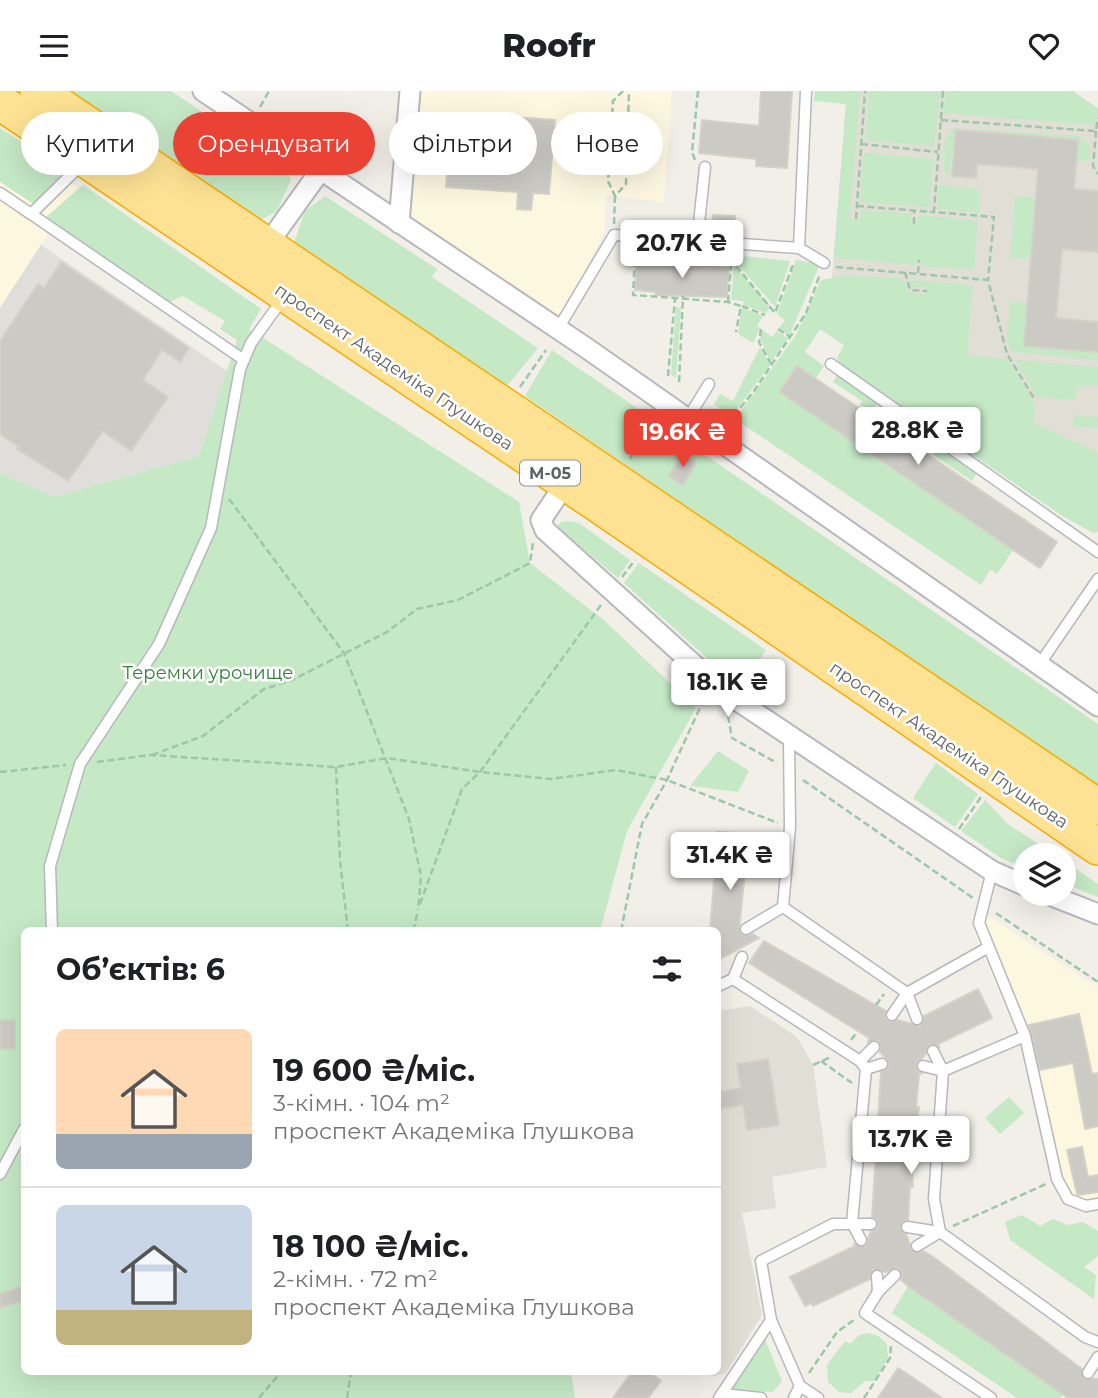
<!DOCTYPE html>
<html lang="uk">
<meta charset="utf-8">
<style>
body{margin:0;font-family:Montserrat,sans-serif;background:#f6f6f6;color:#202124;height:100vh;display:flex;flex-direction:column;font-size:26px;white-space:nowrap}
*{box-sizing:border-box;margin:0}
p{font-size:23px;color:#757577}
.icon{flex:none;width:38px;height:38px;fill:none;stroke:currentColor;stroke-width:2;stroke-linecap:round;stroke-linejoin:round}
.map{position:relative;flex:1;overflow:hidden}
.panel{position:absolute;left:21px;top:836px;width:700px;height:448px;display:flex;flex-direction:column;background:#fff;border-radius:10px;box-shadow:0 7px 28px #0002}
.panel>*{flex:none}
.banner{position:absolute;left:21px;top:21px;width:700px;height:63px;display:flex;gap:14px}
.controls{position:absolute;left:1013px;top:752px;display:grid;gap:14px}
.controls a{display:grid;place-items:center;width:63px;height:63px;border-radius:50%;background:#fff;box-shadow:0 7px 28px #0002;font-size:35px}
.price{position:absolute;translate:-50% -60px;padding:0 16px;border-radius:7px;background:#fff;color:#222;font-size:23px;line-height:46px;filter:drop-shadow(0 2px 4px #0008)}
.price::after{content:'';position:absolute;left:50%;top:42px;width:21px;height:16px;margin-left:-10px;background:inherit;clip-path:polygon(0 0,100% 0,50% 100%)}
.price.selected{background:#ea4335;color:#fff}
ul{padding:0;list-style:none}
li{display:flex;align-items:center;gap:21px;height:175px;padding:0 35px}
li+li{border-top:2px solid #e0e0e0}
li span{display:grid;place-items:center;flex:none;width:196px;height:140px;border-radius:10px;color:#555}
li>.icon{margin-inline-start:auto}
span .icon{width:84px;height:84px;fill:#fffc;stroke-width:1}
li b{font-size:30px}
h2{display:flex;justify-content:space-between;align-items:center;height:84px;padding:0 35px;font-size:30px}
.chip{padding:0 24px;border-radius:32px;background:#fff;box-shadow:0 7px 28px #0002;font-size:24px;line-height:63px}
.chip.selected{background:#ea4335;color:#fff}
header{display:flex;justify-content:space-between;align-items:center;height:91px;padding:0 35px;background:#fff;font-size:32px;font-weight:800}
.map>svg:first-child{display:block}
.commercial{fill:#fef7e0}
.industrial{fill:#e0deda}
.education{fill:#e1ded6}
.green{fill:#c5e8c5}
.building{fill:#cccac5;stroke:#d6d1c6;stroke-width:2}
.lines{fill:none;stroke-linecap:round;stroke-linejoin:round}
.lane-casing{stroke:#b5b8bc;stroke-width:13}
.street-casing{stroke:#b5b8bc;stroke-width:23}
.highway-casing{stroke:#f9ab00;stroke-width:38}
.path{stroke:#9cc7a9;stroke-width:2.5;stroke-dasharray:7 3.5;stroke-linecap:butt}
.lane{stroke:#fff;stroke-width:10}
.street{stroke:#fff;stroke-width:19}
.highway{stroke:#fde293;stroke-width:35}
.labels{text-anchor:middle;stroke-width:5;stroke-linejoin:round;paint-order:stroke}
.shield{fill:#fff;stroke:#8f9295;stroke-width:2}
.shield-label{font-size:16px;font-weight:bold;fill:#5f6368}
.street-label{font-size:18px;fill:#5f6368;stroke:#fff}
.park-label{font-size:18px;fill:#348238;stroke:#fff}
</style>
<header><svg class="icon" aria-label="menu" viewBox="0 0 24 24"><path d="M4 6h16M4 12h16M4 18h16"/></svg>Roofr<svg class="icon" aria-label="heart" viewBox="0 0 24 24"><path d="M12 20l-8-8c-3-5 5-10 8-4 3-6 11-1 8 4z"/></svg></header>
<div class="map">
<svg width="1098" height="1307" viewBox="0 0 1098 1307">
<rect width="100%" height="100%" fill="#f1efe8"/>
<g class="commercial">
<path d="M418 0H672L664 111 606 104 604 143 561 224 553 225 417 134 410 122 408 108Z"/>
<path d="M0 44 78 96 0 217Z"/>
<path d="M977 818 1091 892 1098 890V1119L1086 1121 1059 1107 1021 953 974 841Z"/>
</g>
<path class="industrial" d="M41 154 227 280 199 365 55 406 0 382V217Z"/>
<g class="education">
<path d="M847 0H1073L1098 17V379L1085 378 831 199Z"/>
<path d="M750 915 797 946 813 974 827 1076 772 1086 776 1117 742 1122 762 1224 726 1282 712 1286 707 1281H718V920Z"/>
</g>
<g class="green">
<path d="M69 0H171L286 76 291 89 277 120 259 130Z"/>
<path d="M815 0H860L850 128 860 129 861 119 912 123 911 133H917L918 124 978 130 974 179 922 175V169H917V174L834 167 846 13 814 10Z"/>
<path d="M869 0H941L934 55 866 49Z"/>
<path d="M945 0H1072L1098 18 1095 34 944 22Z"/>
<path d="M0 37 67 79 35 114 0 91Z"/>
<path d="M954 37 1079 45 1090 54 1089 69 1076 72 1078 49 956 39 949 85 944 79 945 48Z"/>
<path d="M864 62 933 68 929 116 860 111Z"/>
<path d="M83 94 261 218 249 238 519 411 530 472 605 530 696 617 627 740 600 840H24V1281H571L575 1307H0V382L55 406 199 365 237 249 220 238 225 230 183 205 169 211 46 126Z"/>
<path d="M938 94 979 98V122L937 118Z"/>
<path d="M325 105 437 178 432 186 538 257 507 295 294 152 305 120Z"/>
<path d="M1015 105 1034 106 1030 168 1010 167Z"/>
<path d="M642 154 673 157 672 168 641 166Z"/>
<path d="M689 161 730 164V173L696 170V166L688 165Z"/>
<path d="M735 164 790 170 775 216 734 169Z"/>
<path d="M796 169 820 173 789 245 779 237 785 229 777 223Z"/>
<path d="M734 175 774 219 773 220 769 218 766 222 744 214 743 210 731 209Z"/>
<path d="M848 184 903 188 908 201 926 203 927 197 912 196 909 189 973 194 967 264 1008 268 1035 314 1034 332 1098 362V441L1093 442 1061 424 841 274 837 267 844 254 820 238 805 261 824 275 816 287 797 275 780 301 1013 459 997 483 990 479 981 494 735 328 796 244 821 189Z"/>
<path d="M1010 211 1027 212 1024 255 1098 261V269L1012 261 1007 251Z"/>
<path d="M676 216 681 217 676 287 671 284Z"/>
<path d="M742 217 763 225 757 235 760 237 753 252 738 243Z"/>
<path d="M762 239 772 246 777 240 788 247 771 271 760 247Z"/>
<path d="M760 256 770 274 732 325 714 313 720 303 733 310Z"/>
<path d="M552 259 1098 633V696L525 305Z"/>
<path d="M1015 269 1098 276V295L1077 294 1076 309 1037 306Z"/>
<path d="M838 283 878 311 872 321 860 314 862 310 833 291Z"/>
<path d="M890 319 926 344 920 354 883 330Z"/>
<path d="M1076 323 1098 326V337L1075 336 1073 330Z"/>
<path d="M940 354 979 379 972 390 933 364Z"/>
<path d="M565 430 579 432 630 469 618 487 560 438 558 433Z"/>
<path d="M639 472 766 559 741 598 624 492Z"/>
<path d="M718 660 749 680 738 701 690 695Z"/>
<path d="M936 672 978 703 955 736 913 707Z"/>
<path d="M985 709 1008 733 1056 765H1026L1025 777 1001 767 961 740Z"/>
<path d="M1064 770 1098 793V806L1066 793Z"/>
<path d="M1009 1006 1024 1022 1000 1043 985 1027Z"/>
<path d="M1022 1124 1040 1135 1053 1128 1068 1134 1083 1131 1098 1140V1165L1084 1176 1096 1184 1094 1208 1010 1149 1005 1131Z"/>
<path d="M908 1195 1063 1304 1060 1307H1017L892 1222Z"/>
<path d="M869 1242 878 1245 887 1253 888 1268 874 1290H865L851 1302 839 1301 828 1291 827 1274 845 1250 850 1253 859 1244Z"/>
<path d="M764 1246 782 1290 773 1301 731 1298Z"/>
</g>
<g class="building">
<path d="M761 0H792L787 77 756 75V68L699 62 702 29 759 35Z"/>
<path d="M451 22 555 29 549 103 533 102 531 119 517 118 518 101 446 96Z"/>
<path d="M956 39 1078 49 1074 98 1098 100V161L1062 158 1056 227 1098 231V261L1024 255 1038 78 977 73 976 87 952 85Z"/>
<path d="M713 124 735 125 734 139 712 137Z"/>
<path d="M637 170 729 177 727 206 656 204V201L635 199Z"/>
<path d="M61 171 189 257 180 271 162 259 143 289 168 306 131 360 103 340 68 390 17 358 19 356 0 343V250L38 193 44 197Z"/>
<path d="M797 275 1057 451 1040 477 780 301Z"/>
<path d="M683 363 696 371 683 394 669 385Z"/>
<path d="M718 741 749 743 739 839 743 845 753 843 759 847 718 869V840H710Z"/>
<path d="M764 850 886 920 885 927 891 931 898 929 920 935 924 925 978 898 992 927 938 953 939 956 929 954 926 963 916 973 917 980 922 982 919 984 916 1016H919L912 1064 913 1096 910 1095 908 1129 902 1131 900 1138 906 1143 913 1161 923 1160 932 1165 1082 1278 1084 1288H1098V1307H1068L908 1195 901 1189 902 1183 898 1177 887 1181 873 1179 870 1188 813 1215 811 1212 805 1215 790 1186 855 1155 854 1153 865 1155 871 1140 878 1136 877 1129 872 1126 881 981 888 977 889 971 880 961 879 950 868 952 869 947 749 872Z"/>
<path d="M1079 923 1092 983 1098 982V1035L1085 1038 1073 972 1040 979 1029 934Z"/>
<rect x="0" y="929" width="15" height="29"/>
<path d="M768 968 779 1034 747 1039 743 1014 718 1018V1001L741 997 737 973Z"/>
<path d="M1082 1056 1088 1086 1098 1084V1101L1079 1104 1077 1103 1067 1059Z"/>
<path d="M21 1196 24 1209 0 1217V1203Z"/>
<path d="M898 1277 909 1284 942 1307H878Z"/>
<path d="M632 1281H649L661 1290 648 1307H613Z"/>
</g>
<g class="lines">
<defs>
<g id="lane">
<path d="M0 102 31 123 81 74"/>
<path d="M31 123 244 269"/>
<path d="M697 151 705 76"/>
<path d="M799 157 824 172"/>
<path d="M558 238 614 144 799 157 806 0"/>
<path d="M831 273 1098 461"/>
<path d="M688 327 709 293"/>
<path d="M1039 574 1098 488"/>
<path d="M789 647 790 736 783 816 907 902 987 857"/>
<path d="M992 780 979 832 1025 945 1057 1088 1068 1108 1086 1115 1098 1113"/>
<path d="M746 838 783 816"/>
<path d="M52 840 50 775 80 673 159 553 211 437 240 278 251 252 282 209"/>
<path d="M733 888 742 866"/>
<path d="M718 895 733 888 860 970 866 978 882 973"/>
<path d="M907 902 917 928"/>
<path d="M892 924 907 902"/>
<path d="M933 960 943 980"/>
<path d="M860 970 874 956"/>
<path d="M923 975 943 980"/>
<path d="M0 1083 24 1038"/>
<path d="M907 1136 940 1141 1085 1246 1098 1251"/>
<path d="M861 1149 852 1132 866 978"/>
<path d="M917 1155 940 1141 934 1108 943 980 1025 945"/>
<path d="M895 1184 878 1201 865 1222 991 1307"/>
<path d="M877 1185 878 1201"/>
<path d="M1088 1282 1098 1266"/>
<path d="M723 1303 761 1307"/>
<path d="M719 1307 771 1229"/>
<path d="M794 1307 800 1295"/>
<path d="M818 1307 800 1295 771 1229 761 1170 833 1133H871"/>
</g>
<g id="street">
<path d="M203 0 585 256 1098 615"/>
<path d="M399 132 410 0"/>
<path d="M267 154 320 80"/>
<path d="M565 393 541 429 545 439 723 600 992 780 1026 795"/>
<path d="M1047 803 1098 823"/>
</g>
<g id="highway">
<path d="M38 0 1098 716"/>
<path d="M0 11 599 414 1098 756"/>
</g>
</defs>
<use href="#lane" class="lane-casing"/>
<use href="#street" class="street-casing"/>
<use href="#highway" class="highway-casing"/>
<g class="path">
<path d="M623 0 613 10 608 90 615 105 626 93 629 0"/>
<path d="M943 0 934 121 994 126 988 189"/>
<path d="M260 16 269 0"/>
<path d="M941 29 1096 40 1098 27"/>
<path d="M1096 40 1093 75 1098 83"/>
<path d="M861 53 938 61"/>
<path d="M695 69 692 61 698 0"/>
<path d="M857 115 934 121"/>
<path d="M856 128 865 0"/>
<path d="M614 133 615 105"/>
<path d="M914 133V120"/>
<path d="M732 166V170L775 222 794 171"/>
<path d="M836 176 988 189 1007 263 1035 309"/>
<path d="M905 181 910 199 927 200"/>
<path d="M918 182 919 169"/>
<path d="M728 211 731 174 635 166 633 204 728 211 741 215 736 241"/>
<path d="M742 215 765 224"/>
<path d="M761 238 759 251 771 273"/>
<path d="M778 238 790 246"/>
<path d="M668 285 675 208"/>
<path d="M679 291 683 205"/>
<path d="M520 296 546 259"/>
<path d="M727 333 754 300 806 222 820 183"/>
<path d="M630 368 656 326"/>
<path d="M229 408 344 562 409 728 421 785 418 819"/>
<path d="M622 486 635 469"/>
<path d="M728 625 732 647 777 672"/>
<path d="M152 664 203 645 264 598 290 590 387 541 417 518 458 509 530 472 533 452"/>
<path d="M97 671 150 664 336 676 387 667 480 681 551 688 616 679 667 689 778 732"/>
<path d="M336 676 340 770 348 840"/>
<path d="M0 681 66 674"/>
<path d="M803 689 973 807"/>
<path d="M959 738 981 706"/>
<path d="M1045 765 1046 752"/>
<path d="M420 813 462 698 480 681 601 514"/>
<path d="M996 822 1098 891"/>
<path d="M413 840 418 820"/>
<path d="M621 840 642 733 667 689 704 608"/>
<path d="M876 914 884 903"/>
<path d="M851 949 857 941"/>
<path d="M821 970 852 992"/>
<path d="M813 974 831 966"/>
<path d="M953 1135 1046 1093"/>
<path d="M809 1282 837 1241 854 1229"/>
<path d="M259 1307 281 1281"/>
<path d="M347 1307 351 1281"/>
<path d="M864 1307 890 1267 891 1255"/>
</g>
<use href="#lane" class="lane"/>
<use href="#street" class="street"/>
<use href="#highway" class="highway"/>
</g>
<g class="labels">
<rect class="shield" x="520" y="369.5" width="60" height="25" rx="5"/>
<g class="shield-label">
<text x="550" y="388">М-05</text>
</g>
<g class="street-label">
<text transform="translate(394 276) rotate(34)" y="6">проспект Академіка Глушкова</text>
<text transform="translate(949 654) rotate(34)" y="6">проспект Академіка Глушкова</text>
</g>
<g class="park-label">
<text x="208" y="588">Теремки урочище</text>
</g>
</g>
</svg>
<div class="controls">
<a><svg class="icon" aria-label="layers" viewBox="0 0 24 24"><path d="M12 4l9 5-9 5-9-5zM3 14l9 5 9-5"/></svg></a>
</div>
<b class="price" style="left:682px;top:189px">20.7K ₴</b>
<b class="price" style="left:918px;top:376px">28.8K ₴</b>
<b class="price selected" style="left:683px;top:378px">19.6K ₴</b>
<b class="price" style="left:728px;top:628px">18.1K ₴</b>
<b class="price" style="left:730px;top:801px">31.4K ₴</b>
<b class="price" style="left:911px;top:1085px">13.7K ₴</b>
<div class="banner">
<a class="chip">Купити</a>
<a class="chip selected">Орендувати</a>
<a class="chip">Фільтри</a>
<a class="chip">Нове</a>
</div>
<section class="panel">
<h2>Об’єктів: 6<svg class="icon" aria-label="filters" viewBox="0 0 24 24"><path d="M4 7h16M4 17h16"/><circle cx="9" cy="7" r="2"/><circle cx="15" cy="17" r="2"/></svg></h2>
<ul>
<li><span style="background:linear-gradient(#ffd9b3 75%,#9aa5b1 0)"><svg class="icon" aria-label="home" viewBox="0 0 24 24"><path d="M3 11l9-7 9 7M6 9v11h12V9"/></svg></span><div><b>19 600 ₴/міс.</b><p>3-кімн. · 104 m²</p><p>проспект Академіка Глушкова</p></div></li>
<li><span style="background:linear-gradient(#c9d6e8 75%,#c2b280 0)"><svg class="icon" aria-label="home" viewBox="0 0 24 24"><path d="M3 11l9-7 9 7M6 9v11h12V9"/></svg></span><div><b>18 100 ₴/міс.</b><p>2-кімн. · 72 m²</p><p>проспект Академіка Глушкова</p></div></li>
</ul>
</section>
</div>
